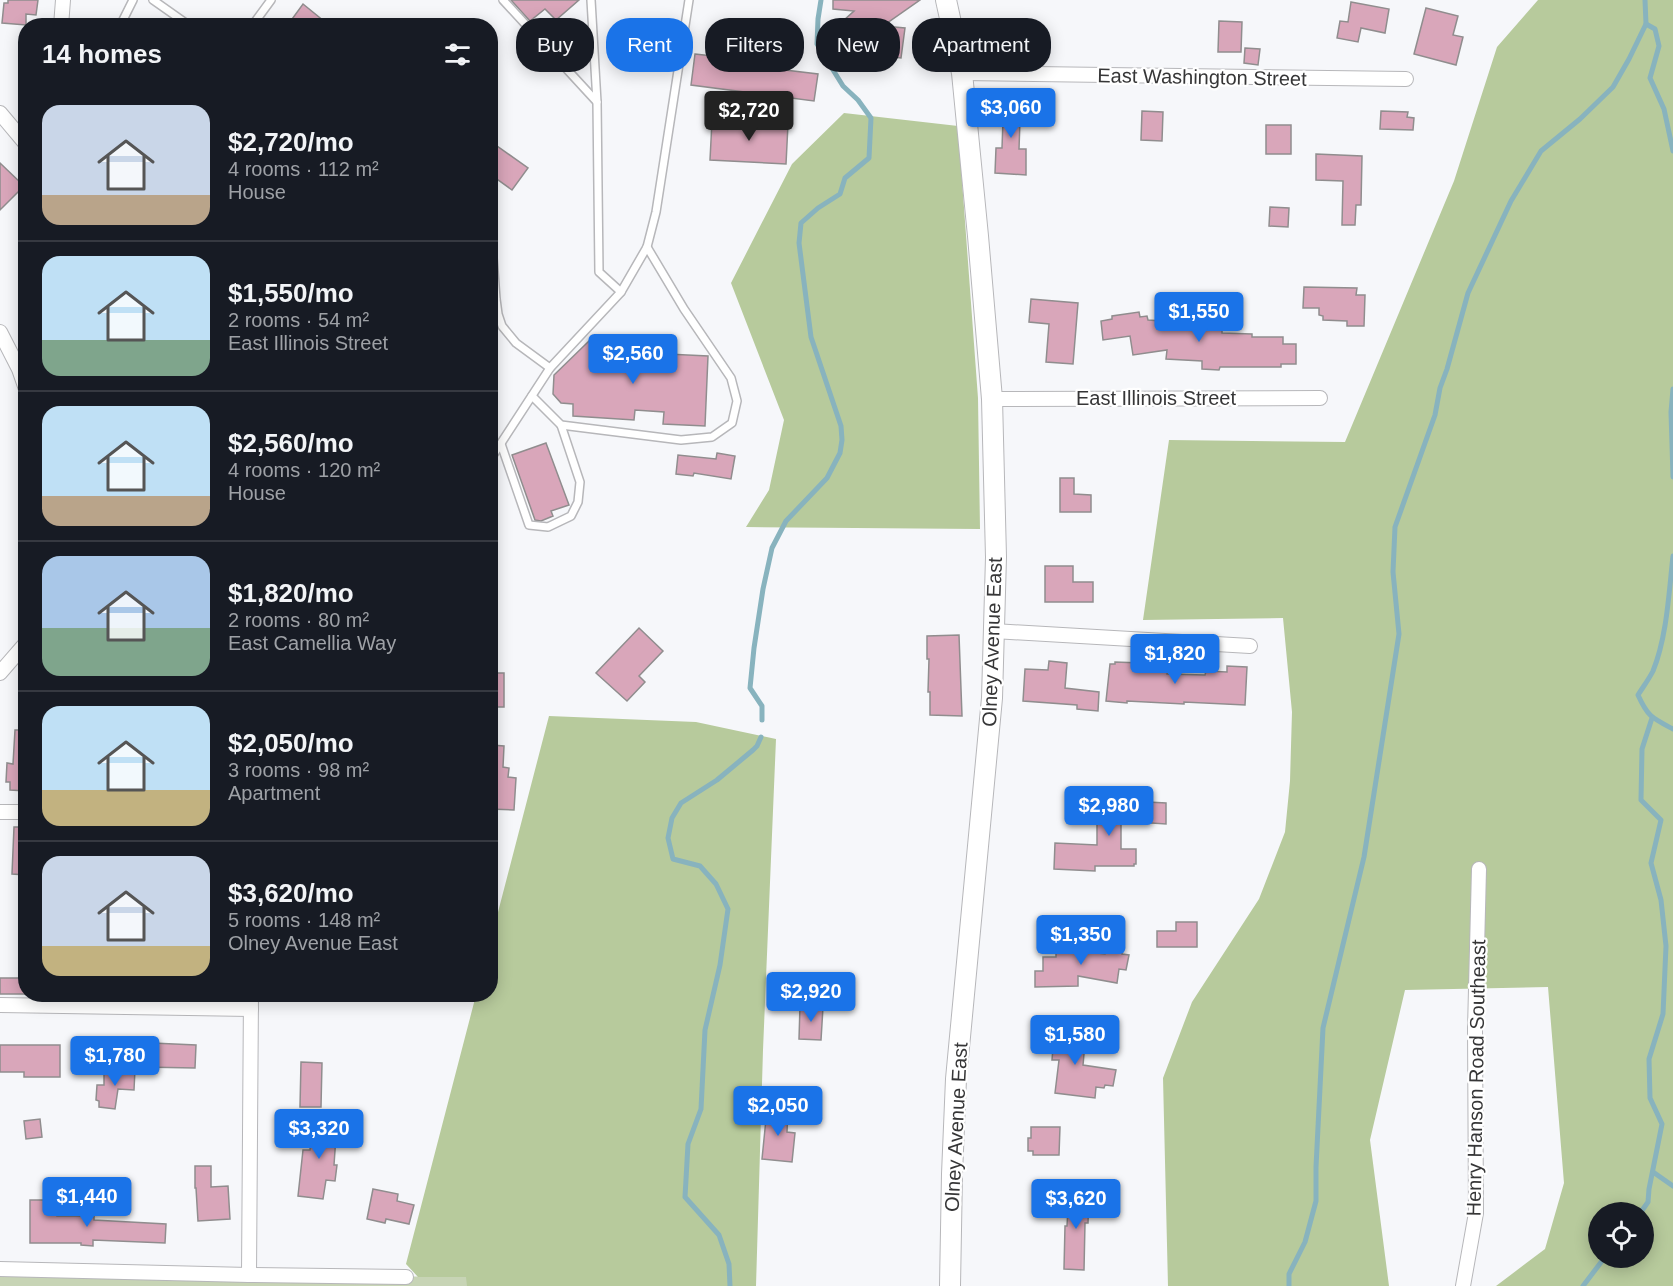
<!DOCTYPE html>
<meta charset="utf-8">
<style>
body{margin:0;font-family:Arial,sans-serif;background:#242831;color:#f1f3f6;height:100vh;display:flex;flex-direction:column;font-size:22px;white-space:nowrap}
*{box-sizing:border-box;margin:0}
p{font-size:20px;color:#9ea1a6}
.icon{flex:none;width:33px;height:33px;fill:none;stroke:currentColor;stroke-width:2;stroke-linecap:round;stroke-linejoin:round}
.map{position:relative;flex:1;overflow:hidden}
.side{position:absolute;left:18px;top:18px;width:480px;height:984px;display:flex;flex-direction:column;background:#171b24;border-radius:24px;box-shadow:0 3px 15px #0003}
.side>*{flex:none}
.top-card{position:absolute;left:516px;top:18px;width:570px;height:54px;display:flex;gap:12px}
.fabs{position:absolute;left:1588px;top:1202px;display:grid;gap:12px}
.fabs a{display:grid;place-items:center;width:66px;height:66px;border-radius:50%;background:#171b24;box-shadow:0 3px 15px #0003;font-size:30px}
.price{position:absolute;translate:-50% -51px;padding:0 14px;border-radius:6px;background:#1a73e8;color:#fff;font-size:20px;line-height:39px;filter:drop-shadow(0 2px 3px #0008)}
.price::after{content:'';position:absolute;left:50%;top:36px;width:18px;height:14px;margin-left:-9px;background:inherit;clip-path:polygon(0 0,100% 0,50% 100%)}
.price.active{background:#222;color:#fff}
ul{padding:0;list-style:none}
li{display:flex;align-items:center;gap:18px;height:150px;padding:0 24px}
li+li{border-top:2px solid #363941}
li span{display:grid;place-items:center;flex:none;width:168px;height:120px;border-radius:18px;color:#555}
li>.icon{margin-inline-start:auto}
span .icon{width:72px;height:72px;fill:#fffc;stroke-width:1}
li b{font-size:26px}
h2{display:flex;justify-content:space-between;align-items:center;height:72px;padding:0 24px;font-size:26px}
.chip{padding:0 21px;border-radius:24px;background:#171b24;box-shadow:0 3px 15px #0003;font-size:21px;line-height:54px}
.chip.active{background:#1a73e8;color:#fff}
.map>svg:first-child{display:block}
.green{fill:#c7d4b5}
.forest{fill:#b7ca9c;fill-rule:evenodd}
.lines{fill:none;stroke-linecap:round;stroke-linejoin:round}
.stream{stroke:#88b3be;stroke-width:5}
.building{fill:#d9a6ba;stroke:#908d8e;stroke-width:1.5}
.lane-casing{stroke:#b7b7ba;stroke-width:10}
.street-casing{stroke:#b7b7ba;stroke-width:16}
.secondary-casing{stroke:#b7b7ba;stroke-width:22}
.lane{stroke:#fff;stroke-width:7}
.street{stroke:#fff;stroke-width:14}
.secondary{stroke:#fff;stroke-width:20}
.labels{text-anchor:middle;stroke-width:4.5;stroke-linejoin:round;paint-order:stroke}
.street-label{font-size:20px;fill:#363637;stroke:#fff}
</style>
<div class="map">
<svg width="1673" height="1286" viewBox="0 0 1673 1286">
<rect width="100%" height="100%" fill="#f6f7fa"/>
<path class="green" d="M0 1269 249 1275 467 1277V1286H0Z"/>
<g class="forest">
<path d="M1538 0H1673V1286H1496L1545 1249 1564 1183 1548 987 1405 990 1370 1140 1389 1286H1168L1163 1078 1192 1002 1259 899 1285 832 1290 781 1292 712 1283 618 1143 620 1169 440 1345 442 1454 181 1497 47ZM1599 1212H1644V1257H1599Z"/>
<path d="M844 113 958 126 978 398 980 529 746 527 769 490 784 420 731 283 792 164Z"/>
<path d="M549 716 696 722 776 739 763 1050 756 1286H467L466 1277H418L406 1264 476 995 490 994 491 939Z"/>
</g>
<g class="lines">
<g class="stream">
<path d="M1646 24 1655 29 1659 46 1650 78 1664 109 1673 151"/>
<path d="M1673 389 1671 412 1673 477"/>
<path d="M1673 556C1669 591 1667 637 1653 671 1649 679 1643 687 1638 695 1648 717 1652 718 1673 729"/>
<path d="M762 720V706L750 688 754 648 763 589 772 548 786 521 827 478 840 453 842 440 841 426 811 337 799 243 801 223 818 208 840 194 845 178 869 158 871 118 858 100 843 86 817 44 818 19 821 0"/>
<path d="M1653 1172 1673 1186"/>
<path d="M1641 1212 1648 1202 1649 1189 1662 1124 1650 1098 1649 1059 1663 1014 1666 946 1661 900 1651 863 1661 820 1641 800 1642 749 1652 718"/>
<path d="M730 1286 729 1264 719 1235 685 1197 688 1144 701 1109 705 1030 720 965 728 909 716 884 700 866 673 859 668 838 672 818 681 803 717 780 753 750 757 746 761 737"/>
<path d="M1289 1286V1274L1305 1242 1316 1201V1167L1323 1028 1364 857 1399 634 1393 572 1395 527 1435 415 1440 388 1447 369 1468 293 1511 201 1541 151 1580 119 1613 87 1629 59 1646 24 1645 0"/>
<path d="M1583 1286 1605 1257"/>
</g>
</g>
<g class="building">
<path d="M8 0H38L36 15 26 14V25L2 23 4 3H8Z"/>
<path d="M511 0H579L556 20 545 9 530 21Z"/>
<path d="M833 0H920L883 26 905 28 901 58 884 56 885 44 864 41 858 51 849 55H843L834 50 830 40 831 35 833 30 854 11 833 9Z"/>
<path d="M1351 2 1389 9 1385 33 1361 28 1358 42 1337 38 1340 21 1348 22Z"/>
<path d="M303 4 330 26H287Z"/>
<path d="M1426 8 1458 16 1453 35 1463 37 1456 65 1414 54Z"/>
<path d="M1219 21 1242 22 1241 52H1218Z"/>
<path d="M1245 48 1260 49 1258 65 1244 63Z"/>
<path d="M695 54 721 57 720 62 818 74 814 101 691 85Z"/>
<path d="M1004 92H1021L1019 149H1026V175L995 173 996 148H1002Z"/>
<path d="M1142 111 1163 112 1162 141 1141 140Z"/>
<path d="M1381 111 1408 112 1407 117 1414 118 1413 130 1380 129Z"/>
<path d="M712 121 788 124 786 164 710 160Z"/>
<rect x="1266" y="125" width="25" height="29"/>
<path d="M490 141 528 168 512 190 490 174Z"/>
<path d="M1316 154 1362 156 1361 205H1356L1355 225H1342L1343 181 1316 180Z"/>
<path d="M0 163 24 186 0 210Z"/>
<path d="M1270 207 1289 208 1288 227 1269 226Z"/>
<path d="M1304 287 1357 288 1356 295H1365L1364 326H1347V321L1323 320V316L1319 315V308H1303Z"/>
<path d="M1031 299 1078 303 1073 364 1046 362 1049 324 1029 322Z"/>
<path d="M1139 312 1140 317 1147 316 1148 320 1222 325V333L1252 334V337H1283V344H1296V364H1281V367H1220L1219 370 1202 369V361L1166 359 1167 350 1133 355 1130 336 1103 340 1101 321 1112 319V316Z"/>
<path d="M589 341 636 345 635 359 666 361 667 354 708 356 705 426 663 424 664 412 635 410 634 420 573 416V404L561 403 553 394 554 375Z"/>
<path d="M546 443 569 505 551 511 553 516 541 521 535 520 512 455Z"/>
<path d="M717 453 735 456 731 479 694 473 693 476 676 474 678 455 716 459Z"/>
<path d="M1060 478H1074V494L1091 495V512H1060Z"/>
<path d="M1045 566H1073V582H1093V602H1045Z"/>
<path d="M639 628 663 651 639 676 645 682 627 701 596 673Z"/>
<path d="M959 635 962 716 930 715V692H928L929 659H927V636Z"/>
<path d="M1049 661 1067 663 1065 688 1099 692 1098 711 1077 709V705L1023 701 1025 669 1048 670Z"/>
<path d="M1115 662 1168 664 1167 674 1205 675 1206 671 1227 672V666L1247 667 1245 705 1184 702V704L1127 701V703L1106 701 1110 664H1115Z"/>
<rect x="490" y="673" width="14" height="34"/>
<path d="M15 730H26V791L10 790V782H6L7 763 13 764Z"/>
<path d="M491 745 504 746 503 767 509 768 508 777 516 778 514 810 490 809Z"/>
<path d="M1128 801 1166 803V824L1121 821V849H1136V864H1134V866H1095V871L1054 869 1055 843 1097 845V803L1128 804Z"/>
<path d="M14 827H26V875L12 874Z"/>
<path d="M1176 922H1197V947H1157V931H1176Z"/>
<path d="M1107 943 1123 946 1122 954 1129 955 1126 970 1119 969 1117 983 1078 976V986L1035 987V971H1043V957H1056V946H1082V951L1105 954Z"/>
<rect x="0" y="978" width="26" height="16"/>
<path d="M800 1006 823 1007 821 1040 799 1039Z"/>
<path d="M1044 1030 1080 1033 1079 1042 1085 1043 1083 1065 1116 1070 1113 1086 1105 1085 1104 1088 1096 1087 1095 1098 1055 1093 1059 1060H1052L1053 1048 1042 1047Z"/>
<path d="M152 1043 196 1045 195 1068 142 1067V1047H152Z"/>
<path d="M0 1045H60V1077H24V1072H0Z"/>
<path d="M301 1062 322 1063 321 1107H300Z"/>
<path d="M121 1068 135 1069 134 1090 118 1089 115 1109 99 1107V1101L96 1100 97 1085H104V1072L121 1073Z"/>
<path d="M767 1109 788 1110 787 1132 795 1133 792 1162 762 1159Z"/>
<path d="M40 1119 42 1137 26 1139 24 1121Z"/>
<path d="M312 1120 337 1122 334 1165H337L335 1181 326 1180 323 1199 298 1196 303 1150H310Z"/>
<path d="M1031 1127H1060L1059 1155H1033V1151H1028V1138H1031Z"/>
<path d="M195 1166H211V1187L228 1186 230 1219 198 1221 196 1188H195Z"/>
<path d="M373 1189 398 1194 397 1201 414 1205 409 1224 386 1219 385 1223 367 1219Z"/>
<path d="M1069 1190 1089 1191 1088 1223H1085L1084 1270 1064 1269 1065 1226H1067Z"/>
<path d="M30 1200H44V1204H57V1216H82V1207L94 1208V1220L166 1224 165 1243 93 1240V1246L81 1245V1243H30Z"/>
</g>
<g class="lines">
<defs>
<g id="lane">
<path d="M153 0 190 26"/>
<path d="M503 0 597 102"/>
<path d="M591 0 597 102 599 272 621 292"/>
<path d="M120 26 133 0"/>
<path d="M252 26 271 0"/>
<path d="M490 217 496 299 498 314 502 326 516 343 550 368"/>
<path d="M532 396 561 425 681 440 712 437 732 423 737 401 731 378 684 309 647 247"/>
<path d="M501 444 529 525 548 527 571 516 578 502 580 482 561 425"/>
<path d="M490 460 550 368 621 292 647 247 656 212 689 0"/>
</g>
<g id="street">
<path d="M61 26 63 0"/>
<path d="M962 73 1406 79"/>
<path d="M0 113 26 144"/>
<path d="M0 332 19 369 26 389"/>
<path d="M992 399 1320 398"/>
<path d="M994 631 1250 646"/>
<path d="M0 673 26 643"/>
<path d="M0 812H26"/>
<path d="M0 1005 251 1009"/>
<path d="M0 1269 249 1275 406 1277"/>
<path d="M249 1275 251 994"/>
<path d="M1463 1286 1476 1213 1475 1029 1479 869"/>
</g>
<path id="secondary" d="M946 0 962 73 978 236 992 399 996 557 992 698 956 1079 952 1174 950 1286"/>
</defs>
<use href="#lane" class="lane-casing"/>
<use href="#street" class="street-casing"/>
<use href="#secondary" class="secondary-casing"/>
<use href="#lane" class="lane"/>
<use href="#street" class="street"/>
<use href="#secondary" class="secondary"/>
</g>
<g class="labels">
<g class="street-label">
<text transform="translate(1202 77) rotate(1)" y="7">East Washington Street</text>
<text x="1156" y="405">East Illinois Street</text>
<text transform="translate(992 642) rotate(-88)" y="7">Olney Avenue East</text>
<text transform="translate(1476 1078) rotate(-89)" y="7">Henry Hanson Road Southeast</text>
<text transform="translate(956 1127) rotate(-87)" y="7">Olney Avenue East</text>
</g>
</g>
</svg>
<div class="fabs">
<a><svg class="icon" aria-label="locate" viewBox="0 0 24 24"><circle cx="12" cy="12" r="6"/><path d="M12 2v4M12 18v4M2 12h4M18 12h4"/></svg></a>
</div>
<b class="price" style="left:1011px;top:139px">$3,060</b>
<b class="price active" style="left:749px;top:142px">$2,720</b>
<b class="price" style="left:1199px;top:343px">$1,550</b>
<b class="price" style="left:633px;top:385px">$2,560</b>
<b class="price" style="left:1175px;top:685px">$1,820</b>
<b class="price" style="left:1109px;top:837px">$2,980</b>
<b class="price" style="left:1081px;top:966px">$1,350</b>
<b class="price" style="left:811px;top:1023px">$2,920</b>
<b class="price" style="left:1075px;top:1066px">$1,580</b>
<b class="price" style="left:115px;top:1087px">$1,780</b>
<b class="price" style="left:778px;top:1137px">$2,050</b>
<b class="price" style="left:319px;top:1160px">$3,320</b>
<b class="price" style="left:87px;top:1228px">$1,440</b>
<b class="price" style="left:1076px;top:1230px">$3,620</b>
<div class="top-card">
<a class="chip">Buy</a>
<a class="chip active">Rent</a>
<a class="chip">Filters</a>
<a class="chip">New</a>
<a class="chip">Apartment</a>
</div>
<section class="side">
<h2>14 homes<svg class="icon" aria-label="filters" viewBox="0 0 24 24"><path d="M4 7h16M4 17h16"/><circle cx="9" cy="7" r="2"/><circle cx="15" cy="17" r="2"/></svg></h2>
<ul>
<li><span style="background:linear-gradient(#c9d6e8 75%,#b9a48a 0)"><svg class="icon" aria-label="home" viewBox="0 0 24 24"><path d="M3 11l9-7 9 7M6 9v11h12V9"/></svg></span><div><b>$2,720/mo</b><p>4 rooms · 112 m²</p><p>House</p></div></li>
<li><span style="background:linear-gradient(#bfe0f5 70%,#7fa58c 0)"><svg class="icon" aria-label="home" viewBox="0 0 24 24"><path d="M3 11l9-7 9 7M6 9v11h12V9"/></svg></span><div><b>$1,550/mo</b><p>2 rooms · 54 m²</p><p>East Illinois Street</p></div></li>
<li><span style="background:linear-gradient(#bfe0f5 75%,#b9a48a 0)"><svg class="icon" aria-label="home" viewBox="0 0 24 24"><path d="M3 11l9-7 9 7M6 9v11h12V9"/></svg></span><div><b>$2,560/mo</b><p>4 rooms · 120 m²</p><p>House</p></div></li>
<li><span style="background:linear-gradient(#a9c7e8 60%,#7fa58c 0)"><svg class="icon" aria-label="home" viewBox="0 0 24 24"><path d="M3 11l9-7 9 7M6 9v11h12V9"/></svg></span><div><b>$1,820/mo</b><p>2 rooms · 80 m²</p><p>East Camellia Way</p></div></li>
<li><span style="background:linear-gradient(#bfe0f5 70%,#c2b280 0)"><svg class="icon" aria-label="home" viewBox="0 0 24 24"><path d="M3 11l9-7 9 7M6 9v11h12V9"/></svg></span><div><b>$2,050/mo</b><p>3 rooms · 98 m²</p><p>Apartment</p></div></li>
<li><span style="background:linear-gradient(#c9d6e8 75%,#c2b280 0)"><svg class="icon" aria-label="home" viewBox="0 0 24 24"><path d="M3 11l9-7 9 7M6 9v11h12V9"/></svg></span><div><b>$3,620/mo</b><p>5 rooms · 148 m²</p><p>Olney Avenue East</p></div></li>
</ul>
</section>
</div>
